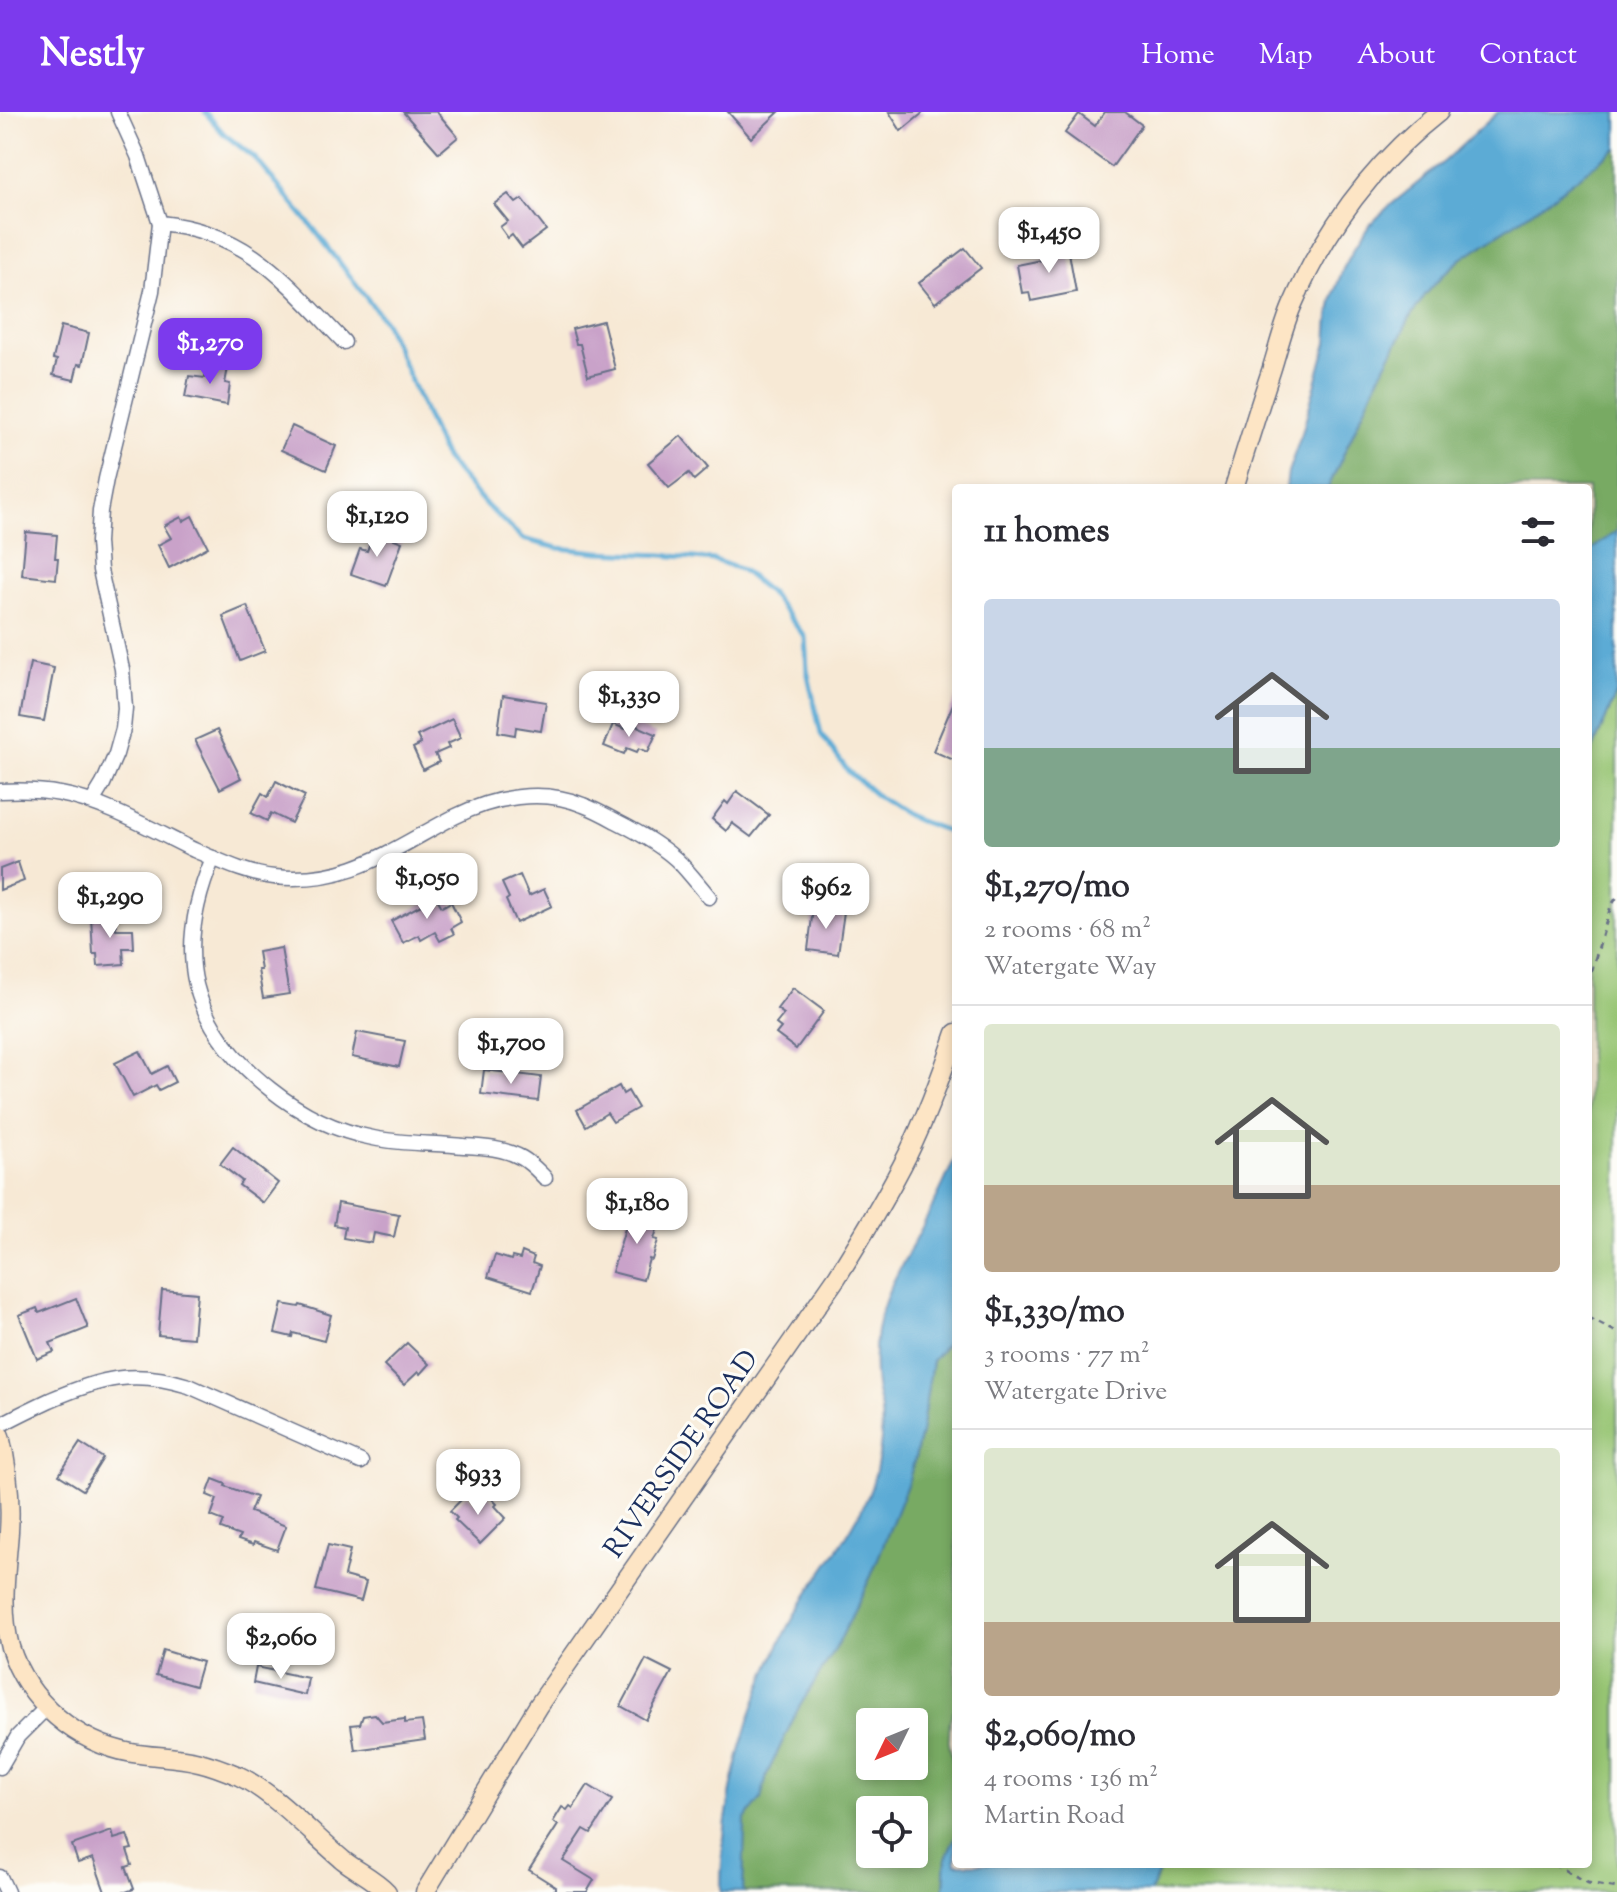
<!DOCTYPE html>
<meta charset="utf-8">
<style>
body{margin:0;font-family:"Sorts Mill Goudy",serif;background:#f7f7f7;color:#2b2b33;height:100vh;display:flex;flex-direction:column;font-size:30px;white-space:nowrap}
*{box-sizing:border-box;margin:0}
p{font-size:26px;color:#7c7c81}
.icon{flex:none;width:44px;height:44px;fill:none;stroke:currentColor;stroke-width:2;stroke-linecap:round;stroke-linejoin:round}
.map{position:relative;flex:1;overflow:hidden}
.drawer{position:absolute;left:952px;top:372px;width:640px;height:1384px;display:flex;flex-direction:column;background:#fff;border-radius:8px;box-shadow:0 4px 12px #0003}
.drawer>*{flex:none}
.needle{width:52px;rotate:227deg}
.fabs{position:absolute;left:856px;top:1596px;display:grid;gap:16px}
.fabs a{display:grid;place-items:center;width:72px;height:72px;border-radius:8px;background:#fff;box-shadow:0 4px 12px #0003;font-size:40px}
.price{position:absolute;translate:-50% -68px;padding:0 18px;border-radius:16px;background:#fff;color:#222;font-size:26px;line-height:52px;filter:drop-shadow(0 2px 4px #0008)}
.price::after{content:'';position:absolute;left:50%;top:48px;width:24px;height:18px;margin-left:-12px;background:inherit;clip-path:polygon(0 0,100% 0,50% 100%)}
.price.current{background:#7c3aed;color:#fff}
ul{padding:0;list-style:none}
li{display:grid;align-content:center;gap:16px;height:424px;padding:0 32px}
li+li{border-top:2px solid #e1e1e2}
li span{display:grid;place-items:center;height:248px;border-radius:8px;color:#555}
li>.icon{margin-inline-start:auto}
span .icon{width:144px;height:144px;fill:#fffc;stroke-width:1}
li b{font-size:34px}
h2{display:flex;justify-content:space-between;align-items:center;height:96px;padding:0 32px;font-size:34px}
header{display:flex;align-items:center;gap:48px;box-sizing:border-box;height:112px;padding:0 40px;background:#7c3aed;color:#fff}
header strong{font-size:38px}
nav{display:flex;gap:44px;margin-inline-start:auto;font-size:28px}
.map>svg:first-child{display:block}
.green{fill:#96c472;stroke:#587a68;stroke-width:2}
.forest{fill:#78aa64;stroke:#4a6c61;stroke-width:2;fill-rule:evenodd}
.water{fill:#5babd5;stroke:#3b6d9a;stroke-width:2}
.lines{fill:none;stroke-linecap:round;stroke-linejoin:round}
.stream{stroke:#5babd5;stroke-width:5}
.building{fill:#c9a2c9}
.street-casing{stroke:#687088;stroke-width:17}
.secondary-casing{stroke:#687088;stroke-width:21}
.path{stroke:#687088;stroke-width:3;stroke-dasharray:6 6;stroke-linecap:butt}
.street{stroke:#fff;stroke-width:14}
.secondary{stroke:#fde5c5;stroke-width:18}
.labels{text-anchor:middle;stroke-width:6;stroke-linejoin:round;paint-order:stroke}
.street-label{font-size:28px;fill:#1b2f5e;stroke:#fdfcf7}
</style>
<header>
<strong>Nestly</strong>
<nav><a>Home</a><a>Map</a><a>About</a><a>Contact</a></nav>
</header>
<div class="map">
<svg width="1617" height="1780" viewBox="0 0 1617 1780">
<rect width="100%" height="100%" fill="#fdfcf7"/>
<filter id="ink" filterUnits="userSpaceOnUse"><feTurbulence type="fractalNoise" baseFrequency=".0125" numOctaves="2"/><feDisplacementMap in="SourceGraphic" scale="16" xChannelSelector="R" yChannelSelector="G"/><feConvolveMatrix kernelMatrix="1 2 1 2 8 2 1 2 1" color-interpolation-filters="sRGB"/></filter>
<filter id="wash" filterUnits="userSpaceOnUse"><feTurbulence type="fractalNoise" baseFrequency=".006" numOctaves="4" result="noise"/><feDisplacementMap in="SourceGraphic" scale="32" xChannelSelector="R" yChannelSelector="G"/><feGaussianBlur stdDeviation="1.8" result="paint"/><feColorMatrix in="noise" values="0 0 0 0 0 0 0 0 0 0 0 0 0 0 0 0 0 1.4 0 .05"/><feComposite in="paint" operator="in"/></filter>
<g filter="url(#wash)">
<rect width="100%" height="100%" fill="#f7e9d5"/>
<path class="green" d="M1617 580V1780H1150L1163 1752H1588V649Z"/>
<g class="forest">
<path d="M1617 36V419L1588 440V376H1328L1376 271 1411 204 1425 183 1442 164 1461 147 1544 91Z"/>
<path d="M956 1220V1594L950 1608 949 1630 956 1666V1724L946 1746 944 1780H743L745 1707 761 1687 767 1662 798 1597 838 1532 871 1464 908 1370 915 1346 921 1321 932 1249ZM870 1610H914V1654H870ZM870 1698H914V1742H870Z"/>
</g>
<g class="water">
<path d="M1498 0H1617V36L1544 91 1461 147 1442 164 1425 183 1411 204 1376 271 1328 376H1286L1288 360 1302 321 1327 231 1329 205 1334 181 1343 157 1355 135 1369 114 1387 96 1446 48Z"/>
<path d="M1617 419V580L1588 649V440Z"/>
<path d="M956 1043V1220L932 1249 921 1321 915 1346 908 1370 871 1464 838 1532 798 1597 767 1662 761 1687 745 1707 743 1780H721C721 1684 749 1584 796 1501 820 1458 854 1422 871 1376 879 1352 883 1323 881 1298 880 1290 877 1282 876 1274 874 1256 874 1237 877 1219 883 1183 900 1157 917 1125 931 1098 945 1071 956 1043Z"/>
<path d="M956 1724V1752H1163L1150 1780H944L946 1746Z"/>
</g>
<g class="lines">
<path class="stream" d="M205 0 224 22 255 46 314 117 385 210 445 346 487 394 523 427 558 436 599 440 662 443 714 448 742 458 771 482 805 525 807 558 821 622 848 659 877 684 911 706 956 722"/>
</g>
<g id="blocks">
<g class="building">
<path d="M403 0H437L458 25 439 41Z"/>
<path d="M728 0H779L751 26Z"/>
<path d="M889 0H924L901 19Z"/>
<path d="M1105 0H1125L1142 13 1112 55 1065 21 1079 2 1095 14Z"/>
<path d="M508 82 516 91 522 87 546 118 522 136 512 123 508 126 500 115 508 109 494 92Z"/>
<path d="M1067 129 1076 180 1031 189 1029 180 1022 181 1017 153 1052 146 1049 132Z"/>
<path d="M965 136 981 156 935 191 919 171Z"/>
<path d="M603 209 615 257 588 264 580 232H576L572 217Z"/>
<path d="M61 214 89 221 82 253 78 252 74 268 53 263 57 248 53 247Z"/>
<path d="M207 253 228 256 225 271 230 272 227 293 185 285 189 264 205 266Z"/>
<path d="M292 314 336 334 326 358 281 338Z"/>
<path d="M681 324 708 356 694 368 689 361 669 376 648 351Z"/>
<path d="M192 404 208 435 169 456 158 433 171 426 164 414 181 405 183 409Z"/>
<path d="M374 419 402 430 386 474 351 462 360 437 367 439Z"/>
<path d="M26 420 57 423 55 446H58L56 467 22 463Z"/>
<path d="M247 494 265 539 240 549 223 504Z"/>
<path d="M30 551 54 556 44 609 20 605Z"/>
<path d="M503 583 546 590 541 619 516 615 515 623 498 620Z"/>
<path d="M956 585V649L933 639Z"/>
<path d="M452 607 461 626 447 632 449 636 435 642 439 650 423 658 413 636 421 632 417 624Z"/>
<path d="M628 610 656 622 648 640 639 636 637 640 627 636 624 642 604 634 613 612 625 617Z"/>
<path d="M217 618 241 666 220 677 195 628Z"/>
<path d="M276 669 305 684 291 711 271 701 267 709 251 701 262 681 268 685Z"/>
<path d="M737 679 769 703 751 725 732 711 726 719 712 707 725 689 728 692Z"/>
<path d="M18 750 24 769 0 778V757Z"/>
<path d="M520 763 529 784 544 777 552 794 516 811 506 788 509 786 502 771Z"/>
<path d="M436 785 442 795 451 790 461 810 451 816 454 822 440 829 435 820 421 828 419 823 403 831 391 809Z"/>
<path d="M813 797 844 800 838 842 808 838Z"/>
<path d="M115 802 116 817H133L134 836H123L124 852 98 854 97 842H93L91 804Z"/>
<path d="M281 836 289 882 263 886 258 858H261L258 840Z"/>
<path d="M793 876 824 899 796 937 776 922 781 916 776 912 784 902 777 897Z"/>
<path d="M357 920 405 929 399 955 352 945Z"/>
<path d="M140 939 152 962 167 954 175 970 159 978 156 973 133 985 115 951Z"/>
<path d="M484 958 541 965 538 989 481 982Z"/>
<path d="M619 974 623 982 628 979 638 996 613 1010 607 1001 586 1014 577 998Z"/>
<path d="M233 1035 278 1071 263 1091 239 1073 242 1069 220 1052Z"/>
<path d="M338 1091 399 1102 394 1125 374 1121 372 1131 343 1126 345 1115 334 1113Z"/>
<path d="M630 1100 660 1108 654 1127 658 1128 652 1148 649 1147 643 1168 612 1160Z"/>
<path d="M522 1140 534 1145 532 1151 540 1154 532 1179 488 1165 495 1143 511 1148 512 1145 520 1147Z"/>
<path d="M162 1178 197 1181 193 1226 158 1223Z"/>
<path d="M76 1186 88 1216 50 1231 54 1240 37 1247 19 1203 37 1196 39 1201Z"/>
<path d="M282 1192 299 1195 300 1193 331 1203 324 1229 293 1221 292 1225 275 1221Z"/>
<path d="M407 1231 429 1252 420 1262 418 1260 404 1273 384 1253Z"/>
<path d="M80 1331 103 1346 83 1378 59 1363Z"/>
<path d="M213 1367 226 1372 225 1374 256 1385 250 1400 286 1414 277 1438 254 1430 253 1433 238 1428 240 1424 221 1417 224 1409 211 1404 217 1387 207 1383Z"/>
<path d="M467 1382 477 1392 487 1382 497 1392 495 1394 506 1406 480 1432 455 1408 457 1406 450 1399Z"/>
<path d="M328 1433 350 1438 344 1464 366 1470 361 1489 316 1478Z"/>
<path d="M163 1538 202 1550 195 1574 156 1563Z"/>
<path d="M646 1547 672 1560 646 1608 621 1594Z"/>
<path d="M256 1555 308 1566 305 1583 253 1571Z"/>
<path d="M375 1602 382 1610 405 1607V1611L422 1609 425 1628 355 1638 351 1613 360 1612 363 1604Z"/>
<path d="M588 1673 612 1688 591 1721 584 1717 563 1749 594 1768 587 1780H553L556 1775 529 1758 558 1713 553 1710 562 1695 567 1698 570 1694 573 1696Z"/>
<path d="M112 1719 114 1727 127 1723 132 1737 127 1738 132 1753 126 1755 134 1777 126 1780H105L93 1746 78 1751 72 1733Z"/>
</g>
</g>
</g>
<g filter="url(#ink)">
<use href="#blocks" fill-opacity="0" stroke="#687088" stroke-width="2"/>
<g class="lines">
<defs>
<g id="street">
<path d="M160 111C249 120 286 170 344 230"/>
<path d="M0 679C20 678 40 678 60 682 102 689 155 719 194 738 220 749 246 762 274 765 349 773 392 737 454 705 493 685 542 676 583 693 594 697 605 703 616 709 638 720 663 734 681 752 691 763 700 774 709 785"/>
<path d="M92 690 103 672 116 642 123 617 125 596 122 557 100 458 98 430 100 399 106 367 152 179 160 111 138 44 118 0"/>
<path d="M213 746C173 841 189 913 270 977 300 1001 335 1019 373 1026 402 1032 434 1031 464 1034 484 1035 504 1036 522 1046 531 1051 538 1059 545 1066"/>
<path d="M0 1313C16 1304 33 1296 50 1288 101 1266 134 1257 189 1274L361 1350"/>
<path d="M0 1655 18 1624 46 1596"/>
<path d="M0 1765 7 1780"/>
</g>
<g id="secondary">
<path d="M1234 376C1246 337 1258 298 1271 259 1278 237 1283 215 1292 194 1325 117 1373 52 1439 0"/>
<path d="M0 1324C8 1356 11 1388 9 1420 6 1459 0 1497 10 1535 27 1589 76 1631 132 1641 154 1645 177 1644 199 1650 212 1653 227 1659 239 1664 273 1680 313 1723 343 1748 357 1759 375 1767 387 1780"/>
<path d="M425 1780 538 1594 837 1165C862 1125 887 1084 908 1042 927 1003 942 962 956 921"/>
</g>
</defs>
<use href="#street" class="street-casing"/>
<use href="#secondary" class="secondary-casing"/>
<g class="path">
<path d="M1588 871 1611 794 1617 785"/>
<path d="M1588 1206 1617 1220"/>
<path d="M1554 1752 1588 1771 1617 1776"/>
</g>
<use href="#street" class="street"/>
<use href="#secondary" class="secondary"/>
</g>
</g>
<g class="labels">
<g class="street-label">
<text transform="translate(680 1341) rotate(-55)" y="10">RIVERSIDE ROAD</text>
</g>
</g>
</svg>
<div class="fabs">
<a><svg class="needle" viewBox="-14 -14 28 28"><path d="M0-13l5 13h-10z" fill="#e53935"/><path d="M0 13l5-13h-10z" fill="#7c7c81"/></svg></a>
<a><svg class="icon" aria-label="locate" viewBox="0 0 24 24"><circle cx="12" cy="12" r="6"/><path d="M12 2v4M12 18v4M2 12h4M18 12h4"/></svg></a>
</div>
<b class="price" style="left:1049px;top:163px">$1,450</b>
<b class="price current" style="left:210px;top:274px">$1,270</b>
<b class="price" style="left:377px;top:447px">$1,120</b>
<b class="price" style="left:629px;top:627px">$1,330</b>
<b class="price" style="left:427px;top:809px">$1,050</b>
<b class="price" style="left:826px;top:819px">$962</b>
<b class="price" style="left:110px;top:828px">$1,290</b>
<b class="price" style="left:511px;top:974px">$1,700</b>
<b class="price" style="left:637px;top:1134px">$1,180</b>
<b class="price" style="left:478px;top:1405px">$933</b>
<b class="price" style="left:281px;top:1569px">$2,060</b>
<section class="drawer">
<h2>11 homes<svg class="icon" aria-label="filters" viewBox="0 0 24 24"><path d="M4 7h16M4 17h16"/><circle cx="9" cy="7" r="2"/><circle cx="15" cy="17" r="2"/></svg></h2>
<ul>
<li><span style="background:linear-gradient(#c9d6e8 60%,#7fa58c 0)"><svg class="icon" aria-label="home" viewBox="0 0 24 24"><path d="M3 11l9-7 9 7M6 9v11h12V9"/></svg></span><div><b>$1,270/mo</b><p>2 rooms · 68 m²</p><p>Watergate Way</p></div></li>
<li><span style="background:linear-gradient(#dfe7d0 65%,#b9a48a 0)"><svg class="icon" aria-label="home" viewBox="0 0 24 24"><path d="M3 11l9-7 9 7M6 9v11h12V9"/></svg></span><div><b>$1,330/mo</b><p>3 rooms · 77 m²</p><p>Watergate Drive</p></div></li>
<li><span style="background:linear-gradient(#dfe7d0 70%,#b9a48a 0)"><svg class="icon" aria-label="home" viewBox="0 0 24 24"><path d="M3 11l9-7 9 7M6 9v11h12V9"/></svg></span><div><b>$2,060/mo</b><p>4 rooms · 136 m²</p><p>Martin Road</p></div></li>
</ul>
</section>
</div>
